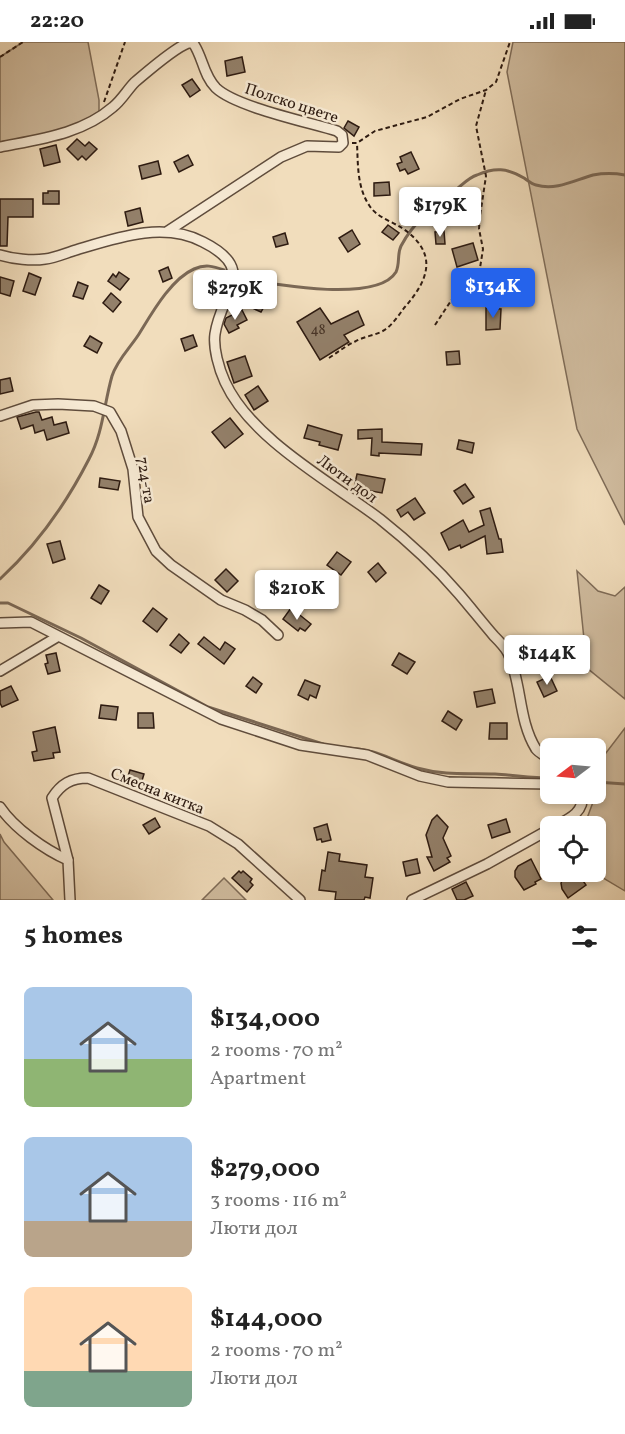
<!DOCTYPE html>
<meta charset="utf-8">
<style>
body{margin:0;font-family:Vollkorn,serif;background:#f2f2f2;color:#222;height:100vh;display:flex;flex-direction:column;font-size:22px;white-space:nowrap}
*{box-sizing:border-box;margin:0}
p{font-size:20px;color:#767676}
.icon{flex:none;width:33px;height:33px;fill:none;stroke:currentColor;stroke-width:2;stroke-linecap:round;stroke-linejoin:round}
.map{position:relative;height:858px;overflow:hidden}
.details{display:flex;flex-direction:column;background:#fff;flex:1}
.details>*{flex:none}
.needle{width:39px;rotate:254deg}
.controls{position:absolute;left:540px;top:696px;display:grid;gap:12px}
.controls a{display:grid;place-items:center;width:66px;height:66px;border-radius:9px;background:#fff;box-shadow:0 3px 9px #0003;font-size:30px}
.price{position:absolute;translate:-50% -51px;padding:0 14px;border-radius:6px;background:#fff;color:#222;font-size:20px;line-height:39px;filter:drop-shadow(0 2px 3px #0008)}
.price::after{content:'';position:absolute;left:50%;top:36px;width:18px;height:14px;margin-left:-9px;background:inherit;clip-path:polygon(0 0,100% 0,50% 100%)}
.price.current{background:#2563eb;color:#fff}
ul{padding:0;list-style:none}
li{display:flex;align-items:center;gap:18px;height:150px;padding:0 24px}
li span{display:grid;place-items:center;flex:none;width:168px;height:120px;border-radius:9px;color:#555}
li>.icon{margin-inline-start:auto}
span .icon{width:72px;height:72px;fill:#fffc;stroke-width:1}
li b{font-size:26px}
h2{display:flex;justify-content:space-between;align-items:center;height:72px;padding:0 24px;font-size:26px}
.status{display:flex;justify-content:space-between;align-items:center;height:42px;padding:0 30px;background:#fff;direction:ltr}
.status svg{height:16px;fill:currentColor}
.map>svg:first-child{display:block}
.green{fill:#d0bc9f;stroke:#7f6c58;stroke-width:1.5}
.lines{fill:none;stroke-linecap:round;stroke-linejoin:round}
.stream{stroke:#7b6855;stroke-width:3}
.building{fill:#93806a;stroke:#2e1b11;stroke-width:1.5}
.street-casing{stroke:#5f4c3c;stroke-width:12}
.path{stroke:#2e1b11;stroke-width:2;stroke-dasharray:4.5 3;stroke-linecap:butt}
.street{stroke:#f6e9d3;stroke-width:9}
.labels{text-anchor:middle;stroke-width:5;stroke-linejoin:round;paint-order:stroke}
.number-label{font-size:14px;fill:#473427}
.street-label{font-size:16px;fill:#2e1b11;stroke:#f6e9d3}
</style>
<div class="status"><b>22:20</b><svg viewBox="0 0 49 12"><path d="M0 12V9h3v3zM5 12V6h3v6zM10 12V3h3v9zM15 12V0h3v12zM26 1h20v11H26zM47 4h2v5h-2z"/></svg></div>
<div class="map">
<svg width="625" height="858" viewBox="0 0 625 858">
<rect width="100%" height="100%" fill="#f1ddbc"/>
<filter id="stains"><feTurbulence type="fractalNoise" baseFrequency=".00333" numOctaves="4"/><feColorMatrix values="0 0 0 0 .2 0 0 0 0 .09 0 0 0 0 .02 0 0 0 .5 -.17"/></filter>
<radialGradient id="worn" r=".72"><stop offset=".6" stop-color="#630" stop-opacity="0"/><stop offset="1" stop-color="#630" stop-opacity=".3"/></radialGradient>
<g class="green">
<path d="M23 0H88L99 58V76L81 85 0 105V15Z"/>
<path d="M513 0H625V483L577 387 507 30Z"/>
<path d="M577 529 598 549 615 554 625 545V657L587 626Z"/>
<path d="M625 686V849L593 830H596V784H576L586 779 596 752V724Z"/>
<path d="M0 792 4 800 53 858H0Z"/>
<path d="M224 836 246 858H202Z"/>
</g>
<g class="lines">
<g class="stream">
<path d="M250 237C279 244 378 260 396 230 400 222 397 212 401 204 414 179 436 162 458 146 464 141 470 135 477 133 495 125 507 126 524 136 527 138 532 142 536 143 556 149 575 138 593 133 604 131 614 131 625 133"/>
<path d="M0 537C37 503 66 462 89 417 103 391 104 362 112 334 117 318 130 306 139 292 152 271 171 237 194 227 205 222 213 224 224 228"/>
<path d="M0 561H8L81 596 208 665 323 702"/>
<path d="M347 706C377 707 390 718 417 726 446 734 467 731 495 732 514 733 532 736 550 736"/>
<path d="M596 740 625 742"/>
</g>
</g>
<g class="building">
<path d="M242 15 245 30 227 34 225 19Z"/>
<path d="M192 37 200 48 190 55 182 43Z"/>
<path d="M348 79 359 85 354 94 344 86Z"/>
<path d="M77 97 85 104 89 100 97 107 86 118 82 114 78 118 67 107Z"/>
<path d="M56 103 60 120 44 124 40 107Z"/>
<path d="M411 110 419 127 408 132 405 127 400 129 397 122 402 120 400 115Z"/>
<path d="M188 113 193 123 179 130 174 120Z"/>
<path d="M158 119 161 132 142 137 139 124Z"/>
<path d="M389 140 390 153 374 154V141Z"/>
<path d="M48 149H59V162H43V151H48Z"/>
<path d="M0 157H33V175H8L7 204H0Z"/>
<path d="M140 166 143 180 128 184 125 170Z"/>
<path d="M388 183 399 191 393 198 382 190Z"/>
<path d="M352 188 360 202 348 210 339 196Z"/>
<path d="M444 189 445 202H436L435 190Z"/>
<path d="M285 191 288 202 276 205 273 195Z"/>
<path d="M473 201 478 218 457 225 452 207Z"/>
<path d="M168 225 172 236 163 240 159 229Z"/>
<path d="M119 230 129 237 120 248 108 239 113 232 116 235Z"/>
<path d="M29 231 41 236 35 253 23 249Z"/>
<path d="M0 235 14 239 10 254 0 251Z"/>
<path d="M78 240 88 244 83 257 73 254Z"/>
<path d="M239 242 254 249 255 246 270 254 261 270 250 265 253 263 234 256Z"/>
<path d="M111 251 121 260 113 270 103 261Z"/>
<path d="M320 266 331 282 358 269 364 283 344 293 349 300 320 318 297 280Z"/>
<path d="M486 266 501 267 500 287 486 288Z"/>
<path d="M242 268 247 278 237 283 239 286 229 291 224 282 226 276Z"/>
<path d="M193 293 197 304 185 309 181 297Z"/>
<path d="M90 294 102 301 97 311 84 304Z"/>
<path d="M459 309 460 322 447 323 446 310Z"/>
<path d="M245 314 252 334 234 341 227 320Z"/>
<path d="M10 336 13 349 0 352V338Z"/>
<path d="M258 344 268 359 254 368 245 353Z"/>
<path d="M36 370H39L42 378 52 375 54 383 66 380 69 391 47 398 44 388 35 391 33 383 21 387 17 375Z"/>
<path d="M230 376 243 392 225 406 212 390Z"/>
<path d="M308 383 342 393 338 408 319 403 320 400 304 396Z"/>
<path d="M382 387V400L422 402 421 413 379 411V414L371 413 372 396 358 397V388Z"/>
<path d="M459 398 474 401 472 411 457 407Z"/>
<path d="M357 432 385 437 382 451 354 446Z"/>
<path d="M100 436 120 439 118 448 99 445Z"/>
<path d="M465 442 474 455 463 462 454 449Z"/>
<path d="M415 456 425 471 414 478 408 470 401 475 397 468Z"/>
<path d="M490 466 499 497H501L503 510 487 512 485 494 461 506 460 503 449 508 441 491 463 478 469 490 484 483 480 469Z"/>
<path d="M60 499 65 517 53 521 47 502Z"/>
<path d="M337 510 351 520 341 533 327 523Z"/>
<path d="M378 521 386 531 376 540 368 530Z"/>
<path d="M226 527 238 539 227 550 215 538Z"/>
<path d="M99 543 109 549 101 562 91 556Z"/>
<path d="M153 566 167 577 157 590 143 579Z"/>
<path d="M291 566 311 582 305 589 300 586 298 589 283 577Z"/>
<path d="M179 592 189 601 181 611 170 603Z"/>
<path d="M204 595 220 608 225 600 235 607 224 622 198 602Z"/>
<path d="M56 611 60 629 48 632 45 622 48 621 46 613Z"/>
<path d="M399 611 415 620 407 632 392 623Z"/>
<path d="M550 634 557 649 544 655 537 640Z"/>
<path d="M253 635 262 642 256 651 246 644Z"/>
<path d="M305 638 320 644 316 656 310 653 308 658 298 653Z"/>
<path d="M11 644 18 658 2 665 0 661V649Z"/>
<path d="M492 647 495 661 477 665 474 650Z"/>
<path d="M101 663 118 665 116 678 99 676Z"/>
<path d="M448 669 462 678 456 688 442 679Z"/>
<path d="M138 671H153L154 686H138Z"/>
<path d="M490 681H507V697H489Z"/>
<path d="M55 685 60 710 53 711 54 716 34 719 32 710 37 709 33 690Z"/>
<path d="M130 728 144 732 140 745 126 741Z"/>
<path d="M437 773 448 785 443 796 451 814 447 816 450 820 434 829 427 815H432L426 793 432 778Z"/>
<path d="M155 776 160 785 149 792 143 783Z"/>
<path d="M506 777 510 790 492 796 488 783Z"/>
<path d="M327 782 331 798 322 800 321 797 317 798 314 786Z"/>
<path d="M328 810 340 812 339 819 367 823 365 835 373 836 370 856 365 855 364 858H335L336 850 319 848 322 828 325 829Z"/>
<path d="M417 817 420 831 406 834 403 820Z"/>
<path d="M531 817 541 837 535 840 536 842 524 848 515 835V829L518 824Z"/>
<path d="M239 829 241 831 243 829 252 837 250 840 253 843 247 850 232 836Z"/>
<path d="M572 830H577L586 843 568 856 562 847 561 841 564 835Z"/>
<path d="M466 840 473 854 464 858H457L452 847Z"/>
</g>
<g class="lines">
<defs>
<g id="street">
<path d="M0 105C40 97 82 92 113 65 122 58 127 48 135 40 147 30 174 6 188 1H193C203 15 203 33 216 46 236 65 308 80 337 89L342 93 343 101 339 105 307 104 281 115 168 189"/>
<path d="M0 213C13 217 32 219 45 217 55 216 66 211 76 208 116 196 163 179 203 200 259 228 221 250 215 292 213 306 219 327 225 340 251 397 331 440 380 477 409 500 435 524 459 552 471 566 482 580 494 594 499 599 505 605 508 611 522 641 518 678 536 707 539 711 546 714 550 717"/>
<path d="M0 374 33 363 58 362 94 364 110 370 121 389 133 427 138 475 156 509 171 523 221 558 245 568 262 578 278 593"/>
<path d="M0 581 31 580 221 677 300 703 367 713 420 734 448 740 550 742"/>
<path d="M0 629 57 595"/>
<path d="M0 765C14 786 45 808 68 818L70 858"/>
<path d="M555 784C569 777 585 770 582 752"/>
<path d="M68 818 52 756C61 742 71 736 88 736L209 784 238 802 300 858"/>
<path d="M412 858 487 822 550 787"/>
</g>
</defs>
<use href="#street" class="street-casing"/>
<g class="path">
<path d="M0 15 23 0"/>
<path d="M104 60 125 0"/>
<path d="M352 101H357L375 89 427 75 460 57 486 48 496 40 510 0"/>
<path d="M435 283 462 242 480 226 483 207 479 187 480 174 486 134 476 84 486 48"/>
<path d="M329 316C338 310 347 303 356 299 365 294 378 293 386 287 393 282 399 273 404 266 429 238 439 211 402 186 391 179 376 175 369 163 357 145 358 122 357 101"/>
</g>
<use href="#street" class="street"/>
</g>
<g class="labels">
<g class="number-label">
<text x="318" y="292">48</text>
</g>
<g class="street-label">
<text transform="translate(292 60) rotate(18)" y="6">Полско цвете</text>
<text transform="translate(348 436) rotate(36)" y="6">Люти дол</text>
<text transform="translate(147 438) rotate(81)" y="6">724-та</text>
<text transform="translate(158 748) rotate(22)" y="6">Смесна китка</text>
</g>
</g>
<rect width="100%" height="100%" filter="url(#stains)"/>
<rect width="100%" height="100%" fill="url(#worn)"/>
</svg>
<div class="controls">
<a><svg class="needle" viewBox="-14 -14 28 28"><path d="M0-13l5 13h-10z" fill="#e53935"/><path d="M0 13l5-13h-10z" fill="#767676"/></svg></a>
<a><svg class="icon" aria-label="locate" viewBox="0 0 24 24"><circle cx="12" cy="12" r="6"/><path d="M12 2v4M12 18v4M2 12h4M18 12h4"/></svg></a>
</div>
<b class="price" style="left:440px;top:196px">$179K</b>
<b class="price current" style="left:493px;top:277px">$134K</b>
<b class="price" style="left:235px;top:279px">$279K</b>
<b class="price" style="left:297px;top:579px">$210K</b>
<b class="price" style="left:547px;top:644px">$144K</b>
</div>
<section class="details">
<h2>5 homes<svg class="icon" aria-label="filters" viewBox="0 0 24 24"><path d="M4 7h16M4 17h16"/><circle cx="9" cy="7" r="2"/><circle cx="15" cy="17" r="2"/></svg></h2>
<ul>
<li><span style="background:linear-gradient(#a9c7e8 60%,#8fb573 0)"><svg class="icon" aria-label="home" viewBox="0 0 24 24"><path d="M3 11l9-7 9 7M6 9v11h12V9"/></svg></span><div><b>$134,000</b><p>2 rooms · 70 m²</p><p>Apartment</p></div></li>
<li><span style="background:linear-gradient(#a9c7e8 70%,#b9a48a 0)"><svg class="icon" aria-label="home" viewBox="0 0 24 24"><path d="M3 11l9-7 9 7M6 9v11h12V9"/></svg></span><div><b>$279,000</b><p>3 rooms · 116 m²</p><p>Люти дол</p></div></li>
<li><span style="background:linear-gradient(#ffd9b3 70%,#7fa58c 0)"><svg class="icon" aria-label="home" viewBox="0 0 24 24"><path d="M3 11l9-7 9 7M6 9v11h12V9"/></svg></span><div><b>$144,000</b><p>2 rooms · 70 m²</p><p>Люти дол</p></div></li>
</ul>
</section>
